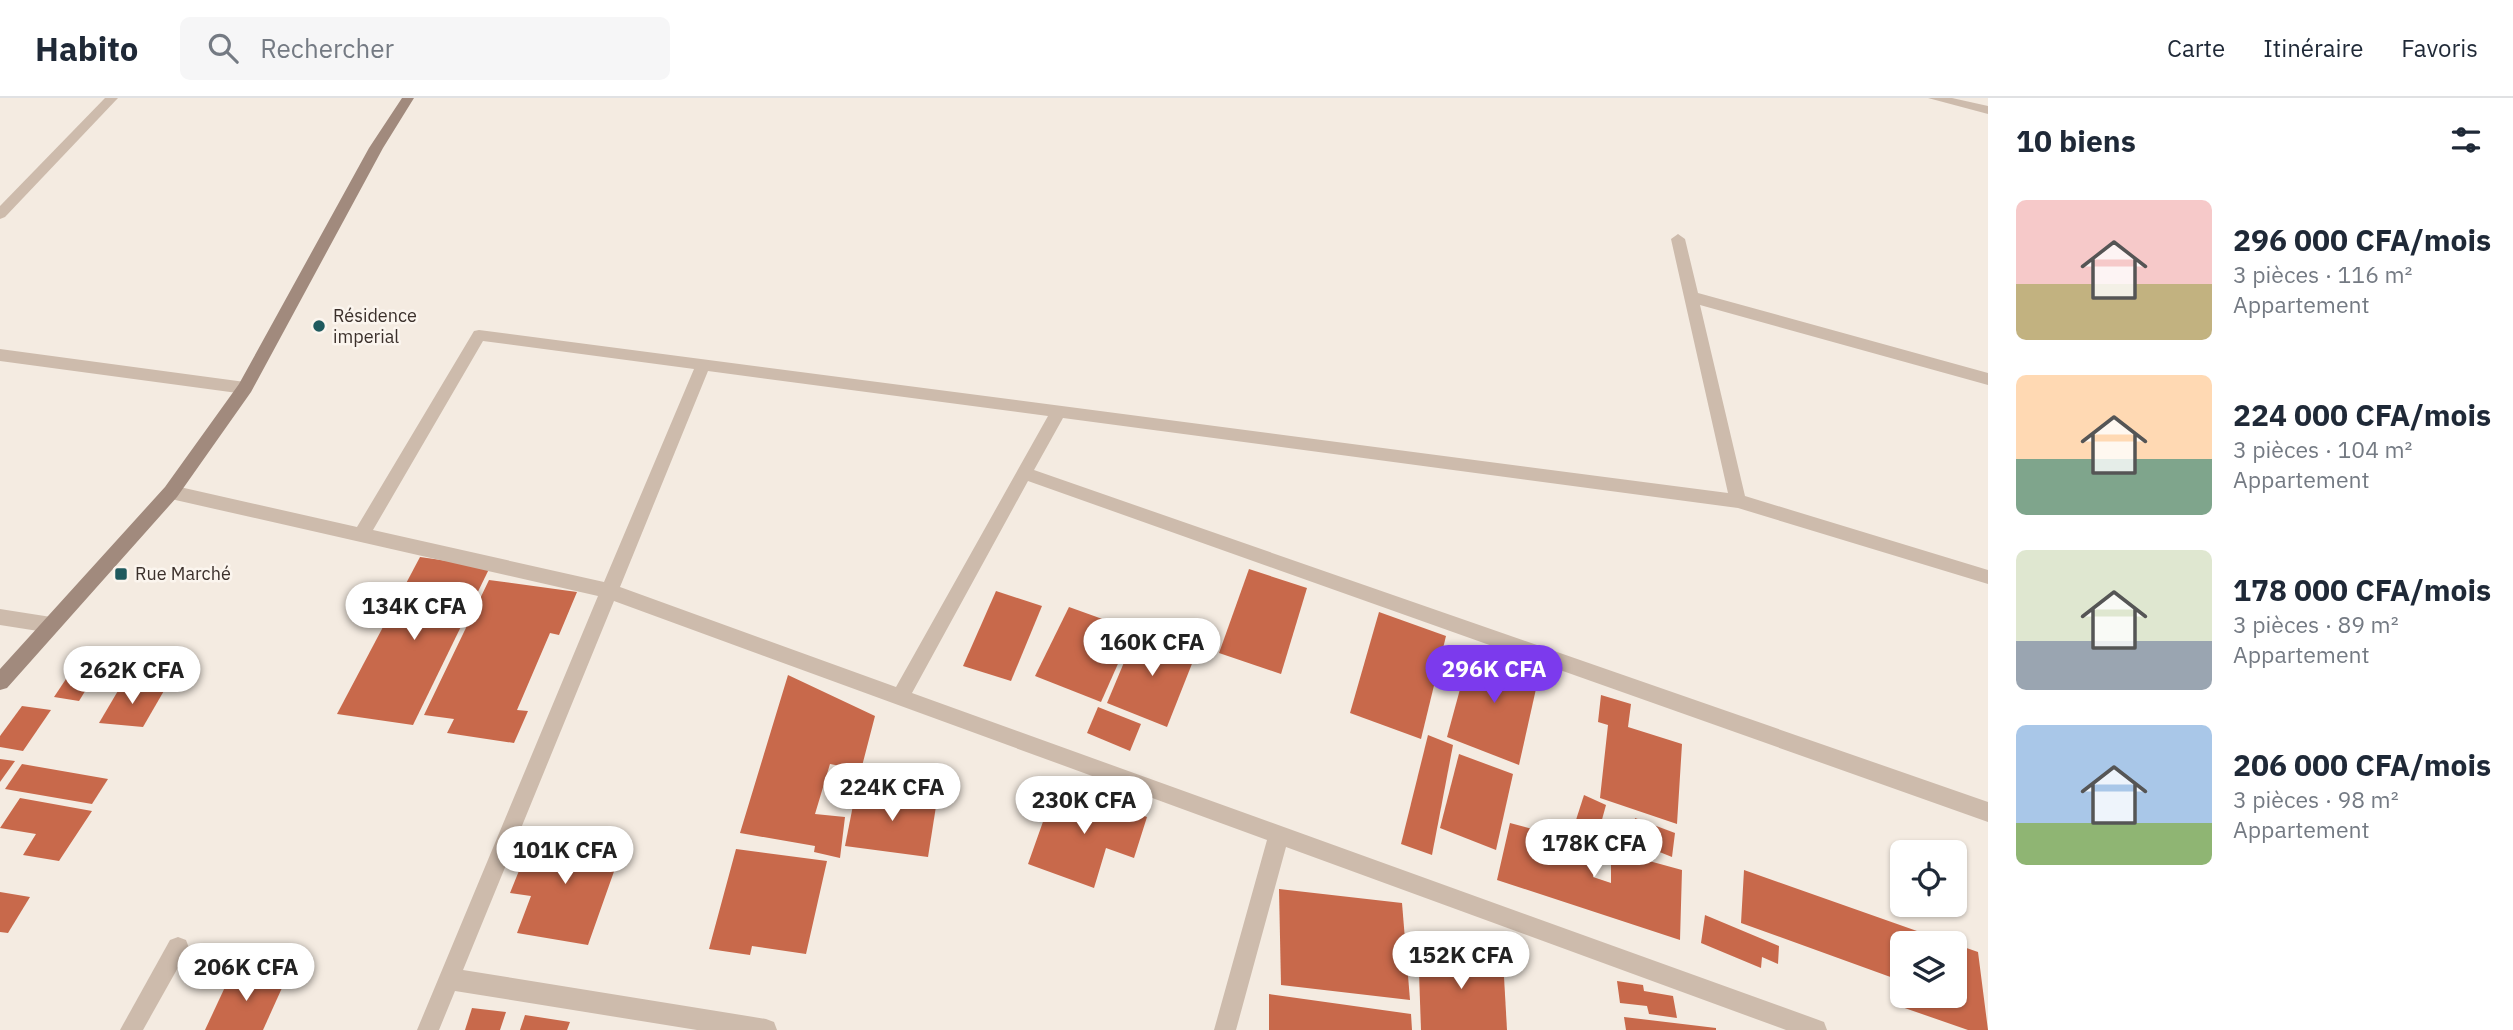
<!DOCTYPE html>
<html lang="fr">
<meta charset="utf-8">
<style>
body{margin:0;font-family:"IBM Plex Sans",sans-serif;background:#f6f6f7;color:#1f2937;height:100vh;display:flex;flex-direction:column;font-size:26px;white-space:nowrap}
*{box-sizing:border-box;margin:0}
p{font-size:23px;color:#747a83}
.icon{flex:none;width:38px;height:38px;fill:none;stroke:currentColor;stroke-width:2;stroke-linecap:round;stroke-linejoin:round}
.map{position:relative;flex:1;overflow:hidden}
.panel{display:flex;flex-direction:column;background:#fff;width:525px}
.panel>*{flex:none}
.controls{position:absolute;left:1890px;top:742px;display:grid;gap:14px}
.controls a{display:grid;place-items:center;width:77px;height:77px;border-radius:10px;background:#fff;box-shadow:0 2px 5px #0004;font-size:35px}
.price{position:absolute;translate:-50% -60px;padding:0 16px;border-radius:24px;background:#fff;color:#222;font-size:23px;line-height:46px;filter:drop-shadow(0 2px 4px #0008)}
.price::after{content:'';position:absolute;left:50%;top:42px;width:21px;height:16px;margin-left:-10px;background:inherit;clip-path:polygon(0 0,100% 0,50% 100%)}
.price.current{background:#7c3aed;color:#fff}
ul{padding:0;list-style:none}
li{display:flex;align-items:center;gap:21px;height:175px;padding:0 28px}
li span{display:grid;place-items:center;flex:none;width:196px;height:140px;border-radius:10px;color:#555}
li>.icon{margin-inline-start:auto}
span .icon{width:84px;height:84px;fill:#fffc;stroke-width:1}
li b{font-size:30px}
h2{display:flex;justify-content:space-between;align-items:center;height:84px;padding:0 28px;font-size:30px}
header{display:flex;align-items:center;gap:42px;box-sizing:border-box;height:98px;padding:0 35px;background:#fff;border-bottom:2px solid #e0e1e3}
header strong{font-size:33px}
nav{display:flex;gap:38px;margin-inline-start:auto;font-size:24px}
.search{width:490px;height:63px;background:#f6f6f7;display:flex;align-items:center;gap:18px;box-sizing:border-box;padding:0 24px;border-radius:10px;color:#747a83;font-size:26px}
main{display:flex;flex:1;min-height:0}
.map>svg:first-child{display:block}
.building{fill:#c8694b;fill-rule:evenodd}
.lines{fill:none;stroke-linecap:round;stroke-linejoin:round}
.street{fill:#cdbbac;fill-rule:evenodd}
.secondary{fill:#a18a7d;fill-rule:evenodd}
.poi-dot{fill:#1f5a5e;stroke:#fbf5ee;stroke-width:2.5}
.labels{text-anchor:middle;stroke-width:5;stroke-linejoin:round;paint-order:stroke}
.poi-label{font-size:18px;fill:#3b302b;stroke:#fbf5ee;text-anchor:start}
</style>
<header>
<strong>Habito</strong>
<div class="search"><svg class="icon" aria-label="search" viewBox="0 0 24 24"><circle cx="10" cy="10" r="6"/><path d="M15 15l6 6"/></svg>Rechercher</div>
<nav><a>Carte</a><a>Itinéraire</a><a>Favoris</a></nav>
</header>
<main>
<div class="map">
<svg width="1988" height="932" viewBox="0 0 1988 932">
<rect width="100%" height="100%" fill="#f4ebe1"/>
<g class="building">
<path d="M420 459 490 469 413 627 337 616Z"/>
<path d="M1249 471 1307 490 1281 576 1219 555Z"/>
<path d="M489 482 577 494 559 537 550 535 517 612 528 613 514 645 447 635 454 621 424 617Z"/>
<path d="M996 493 1042 508 1011 583 963 568Z"/>
<path d="M1069 509 1133 532 1101 604 1035 578Z"/>
<path d="M1379 514 1446 538 1421 641 1350 615Z"/>
<path d="M1138 531 1197 553 1167 629 1107 605Z"/>
<path d="M1472 547 1540 573 1519 667 1447 639Z"/>
<path d="M788 577 875 618 861 672 830 666 815 716 845 719 840 760 814 754 815 748 740 735Z"/>
<path d="M68 578 92 582 79 603 54 599Z"/>
<path d="M122 586 165 591 143 629 99 625Z"/>
<path d="M1601 597 1631 606 1628 629 1682 646 1677 726 1600 700 1608 627 1598 624Z"/>
<path d="M22 608 51 612 23 653 0 649V638Z"/>
<path d="M1098 609 1141 626 1130 653 1087 635Z"/>
<path d="M1428 637 1453 647 1432 757 1401 746Z"/>
<path d="M1459 656 1513 676 1496 752 1440 730Z"/>
<path d="M0 661 15 663 0 684Z"/>
<path d="M22 666 108 681 92 706 5 691Z"/>
<path d="M1056 687 1147 719 1134 760 1106 750 1094 790 1028 766Z"/>
<path d="M856 692 937 702 928 759 845 748Z"/>
<path d="M1584 697 1606 707 1598 736 1575 725Z"/>
<path d="M20 700 92 713 59 763 23 757 36 736 0 730Z"/>
<path d="M1635 720 1675 735 1672 759 1632 743Z"/>
<path d="M1510 725 1682 772 1680 842 1497 782ZM1593 753 1611 759V785L1593 779Z"/>
<path d="M535 733 623 748 588 847 517 835 531 798 510 795Z"/>
<path d="M736 751 827 763 806 856 752 848 750 857 709 851Z"/>
<path d="M1744 772 1951 845H1902V898H1955V846L1978 854 1988 932H1968L1896 907V881L1741 825Z"/>
<path d="M1279 791 1402 805 1410 902 1281 887Z"/>
<path d="M0 794 30 799 8 835 0 834Z"/>
<path d="M1705 817 1779 848 1778 866 1762 859 1761 870 1701 845Z"/>
<path d="M1418 846 1503 861 1507 932H1421Z"/>
<path d="M232 874 286 881 263 932H205Z"/>
<path d="M1617 883 1643 887 1644 893 1673 898 1677 920 1649 916 1647 908 1620 905Z"/>
<path d="M1269 896 1411 916 1412 932H1269Z"/>
<path d="M472 910 506 914 500 932H465Z"/>
<path d="M525 917 570 924 567 932H520Z"/>
<path d="M1624 919 1716 930V932H1626Z"/>
</g>
<g class="lines">
<g class="street">
<path d="M105 0H118L5 119 0 121V108Z"/>
<path d="M1928 0H1952L1988 8V16Z"/>
<path d="M1678 136 1685 141 1698 195 1988 275V287L1700 207 1745 398 1988 472V486L1738 410 1063 320 1034 372 1988 704V724L1028 383 912 595 1816 921 1824 924 1827 932H1786L1286 749 1236 932H1214L1267 742 614 503 463 872 766 921 774 924 777 932H697L455 893 439 932H417L598 498 171 401 163 394 171 387 357 429 474 233 479 232 1728 395 1671 141ZM483 243 694 271 604 484 373 432ZM708 273 1048 318 896 589 620 489Z"/>
<path d="M0 251 245 284 253 290 245 296 0 263Z"/>
<path d="M0 511 51 519 57 521 60 527 57 533 51 535 0 527Z"/>
<path d="M178 839 186 842 189 850 143 932H120L170 842Z"/>
</g>
<path class="secondary" d="M402 0H414L383 50 251 294 177 399 7 590 0 592V571L165 389 239 286 369 50Z"/>
</g>
<g class="poi-dot">
<circle cx="319" cy="228" r="7"/>
<rect x="114" y="469" width="14" height="14" rx="3.5"/>
</g>
<g class="labels">
<g class="poi-label">
<text x="333" y="224">Résidence<tspan x="333" dy="21">imperial</tspan></text>
<text x="135" y="482">Rue Marché</text>
</g>
</g>
</svg>
<div class="controls">
<a><svg class="icon" aria-label="locate" viewBox="0 0 24 24"><circle cx="12" cy="12" r="6"/><path d="M12 2v4M12 18v4M2 12h4M18 12h4"/></svg></a>
<a><svg class="icon" aria-label="layers" viewBox="0 0 24 24"><path d="M12 4l9 5-9 5-9-5zM3 14l9 5 9-5"/></svg></a>
</div>
<b class="price" style="left:414px;top:544px">134K CFA</b>
<b class="price" style="left:1152px;top:580px">160K CFA</b>
<b class="price current" style="left:1494px;top:607px">296K CFA</b>
<b class="price" style="left:132px;top:608px">262K CFA</b>
<b class="price" style="left:892px;top:725px">224K CFA</b>
<b class="price" style="left:1084px;top:738px">230K CFA</b>
<b class="price" style="left:1594px;top:781px">178K CFA</b>
<b class="price" style="left:565px;top:788px">101K CFA</b>
<b class="price" style="left:1461px;top:893px">152K CFA</b>
<b class="price" style="left:246px;top:905px">206K CFA</b>
</div>
<section class="panel">
<h2>10 biens<svg class="icon" aria-label="filters" viewBox="0 0 24 24"><path d="M4 7h16M4 17h16"/><circle cx="9" cy="7" r="2"/><circle cx="15" cy="17" r="2"/></svg></h2>
<ul>
<li><span style="background:linear-gradient(#f6c9c9 60%,#c2b280 0)"><svg class="icon" aria-label="home" viewBox="0 0 24 24"><path d="M3 11l9-7 9 7M6 9v11h12V9"/></svg></span><div><b>296 000 CFA/mois</b><p>3 pièces · 116 m²</p><p>Appartement</p></div></li>
<li><span style="background:linear-gradient(#ffd9b3 60%,#7fa58c 0)"><svg class="icon" aria-label="home" viewBox="0 0 24 24"><path d="M3 11l9-7 9 7M6 9v11h12V9"/></svg></span><div><b>224 000 CFA/mois</b><p>3 pièces · 104 m²</p><p>Appartement</p></div></li>
<li><span style="background:linear-gradient(#dfe7d0 65%,#9aa5b1 0)"><svg class="icon" aria-label="home" viewBox="0 0 24 24"><path d="M3 11l9-7 9 7M6 9v11h12V9"/></svg></span><div><b>178 000 CFA/mois</b><p>3 pièces · 89 m²</p><p>Appartement</p></div></li>
<li><span style="background:linear-gradient(#a9c7e8 70%,#8fb573 0)"><svg class="icon" aria-label="home" viewBox="0 0 24 24"><path d="M3 11l9-7 9 7M6 9v11h12V9"/></svg></span><div><b>206 000 CFA/mois</b><p>3 pièces · 98 m²</p><p>Appartement</p></div></li>
</ul>
</section>
</main>
